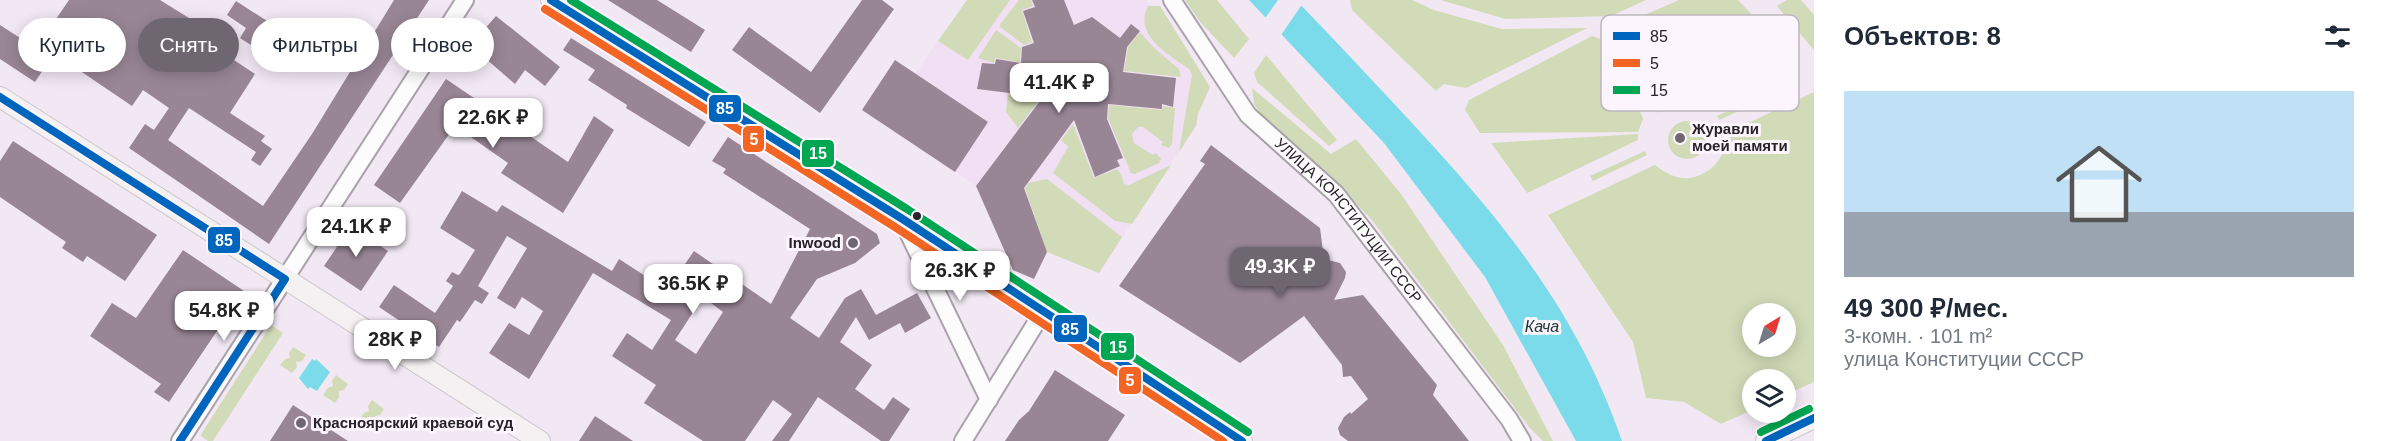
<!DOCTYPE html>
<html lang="ru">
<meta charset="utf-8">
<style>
body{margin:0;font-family:Arial,sans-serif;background:#f2f2f3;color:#1f2937;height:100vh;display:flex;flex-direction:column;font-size:22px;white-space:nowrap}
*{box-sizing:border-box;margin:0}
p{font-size:20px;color:#747a83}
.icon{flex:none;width:33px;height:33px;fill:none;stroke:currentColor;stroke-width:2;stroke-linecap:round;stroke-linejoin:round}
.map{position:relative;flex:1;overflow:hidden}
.side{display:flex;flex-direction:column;background:#fff;width:570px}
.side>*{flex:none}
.banner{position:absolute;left:18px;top:18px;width:570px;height:54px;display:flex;gap:12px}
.needle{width:39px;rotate:38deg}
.tools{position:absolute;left:1742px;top:303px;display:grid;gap:12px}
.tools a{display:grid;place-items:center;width:54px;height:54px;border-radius:50%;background:#fff;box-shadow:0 3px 15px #0003;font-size:30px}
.price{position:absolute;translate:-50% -51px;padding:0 14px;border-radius:12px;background:#fff;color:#222;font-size:20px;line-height:39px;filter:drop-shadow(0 2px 3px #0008)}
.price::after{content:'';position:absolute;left:50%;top:36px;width:18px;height:14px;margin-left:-9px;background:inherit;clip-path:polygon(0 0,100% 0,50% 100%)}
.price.selected{background:#6f6770;color:#fff}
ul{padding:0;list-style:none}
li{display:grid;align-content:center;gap:12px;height:318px;padding:0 30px}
li span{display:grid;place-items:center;height:186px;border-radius:0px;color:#555}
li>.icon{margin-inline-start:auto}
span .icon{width:108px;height:108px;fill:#fffc;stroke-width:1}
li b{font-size:26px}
h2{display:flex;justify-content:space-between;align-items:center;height:72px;padding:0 30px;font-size:26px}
.chip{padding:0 21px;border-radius:27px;background:#fff;box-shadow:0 3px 15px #0003;font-size:21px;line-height:54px}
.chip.selected{background:#6f6770;color:#fff}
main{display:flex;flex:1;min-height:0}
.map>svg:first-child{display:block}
.built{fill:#f1e0f4}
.green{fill:#d2dbb8;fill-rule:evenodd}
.water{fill:#7cdbea}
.pier{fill:#f2e8f4}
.building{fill:#988695;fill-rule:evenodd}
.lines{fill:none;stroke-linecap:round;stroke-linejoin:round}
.minor-casing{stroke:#a9a2aa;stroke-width:20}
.major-casing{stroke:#cbc7cc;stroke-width:22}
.minor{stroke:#fdfcfd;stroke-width:16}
.major{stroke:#f5f0f1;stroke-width:20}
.bus-1-casing{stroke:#fcf5fd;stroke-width:12}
.bus-2-casing{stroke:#fcf5fd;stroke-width:12}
.bus-3-casing{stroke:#fcf5fd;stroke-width:12}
.bus-1{stroke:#0065bd;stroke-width:8}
.bus-2{stroke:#f26522;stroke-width:8}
.bus-3{stroke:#00a651;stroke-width:8}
.poi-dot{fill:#6f6770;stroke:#fcf5fd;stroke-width:2}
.bus-dot{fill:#282229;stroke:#fcf5fd;stroke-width:2}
.labels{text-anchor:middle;stroke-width:6;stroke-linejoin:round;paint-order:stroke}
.poi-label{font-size:15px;font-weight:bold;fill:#282229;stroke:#fcf5fd;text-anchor:start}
.street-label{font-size:15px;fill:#282229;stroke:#fcf5fd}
.water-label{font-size:16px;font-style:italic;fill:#20373a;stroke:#fcf5fd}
.key{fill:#fcf5fd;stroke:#bcb6bd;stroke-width:1.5}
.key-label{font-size:16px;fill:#282229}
.line-badge{stroke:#fcf5fd;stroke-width:2}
.badge-label{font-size:16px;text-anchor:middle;font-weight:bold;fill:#fff}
</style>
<main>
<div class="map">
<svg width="1814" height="441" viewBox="0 0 1814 441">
<rect width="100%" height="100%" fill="#f2e8f4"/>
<path class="built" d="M967 0H1146L1150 5 1160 6 1210 87 1198 114 1196 126 1099 273 1048 252 1034 279 1013 270 976 186 955 172 988 122 915 74Z"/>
<g class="green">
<path d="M967 0H1010L968 60 938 41Z"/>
<path d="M1019 0H1031L1033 6 1022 10 1032 42 1024 45 999 26Z"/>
<path d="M1185 0H1217L1249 39 1234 58 1201 23Z"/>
<path d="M1350 0H1412L1434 10 1502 29 1587 28 1466 88 1444 84 1436 91 1352 10Z"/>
<path d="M1440 0H1646L1611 16 1506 19Z"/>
<path d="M1679 0H1738L1797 63 1710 109C1692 100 1673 97 1658 113L1617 27Z"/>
<path d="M1787 0H1801L1814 15V50L1777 6Z"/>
<path d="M1148 6H1160L1210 87 1198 114 1196 126 1179 152 1192 75 1189 69C1169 55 1133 35 1148 6Z"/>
<path d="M996 30 1021 48 1020 62 995 58 994 63 978 58Z"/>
<path d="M1140 32 1153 47 1179 69 1181 77 1124 71 1128 47Z"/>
<path d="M1592 36 1616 44 1643 119 1638 132 1480 133 1465 110 1469 100Z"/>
<path d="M1266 55 1337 140 1329 146 1257 82 1254 73Z"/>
<path d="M1252 88 1331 154 1356 139 1401 194 1503 345 1553 441H1543L1529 427 1371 219 1333 180 1264 119 1254 104Z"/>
<path d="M1814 92V382L1785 395V380H1752V410L1721 424 1684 402 1646 398 1633 342 1548 215 1655 165C1664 172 1674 178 1685 178 1707 178 1730 157 1723 135ZM1752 314H1785V346H1752Z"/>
<path d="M1008 94 1040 99 1018 128 1006 112Z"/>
<path d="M1744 104 1746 108 1719 120 1717 116Z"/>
<path d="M1109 105 1162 110 1163 106 1175 108 1172 144 1169 148 1161 145 1163 142 1143 127H1138L1132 134 1134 143 1153 155 1156 153 1161 159 1159 163 1135 174 1131 173 1108 118Z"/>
<circle cx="1687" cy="140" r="19"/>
<path d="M1073 124 1094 178 1117 169 1121 174 1124 184 1129 185 1171 165 1132 224 1115 221 1053 173 1068 147 1061 140Z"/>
<path d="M1638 134V140L1527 193 1491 143Z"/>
<path d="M1645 151 1647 155 1593 181 1590 176Z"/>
<path d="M1047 179 1122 237 1099 273 1047 252 1025 188 1029 183Z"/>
<path d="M271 325 283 333 213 441H208L201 436 203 431Z"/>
<path d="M293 347 306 355 302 361 296 362 297 367 292 373 280 365 285 359 290 358 289 353Z"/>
<path d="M336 375 348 384 344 390 339 391V397L335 403 323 395 328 388 333 386 332 381Z"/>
<path d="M372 400 384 409 380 415 375 416V422L371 428 359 420 364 413 369 411 368 406Z"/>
</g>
<g class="water">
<path d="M1249 0H1296C1335 40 1373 81 1411 122 1502 220 1578 312 1622 441H1576L1485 277 1384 143Z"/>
<path d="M312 359 315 361 316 359 330 372 317 391 310 387 308 389 299 378Z"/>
</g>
<path class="pier" d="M1278 0H1300L1303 3 1279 38 1263 21Z"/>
<g class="building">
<path d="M69 0H160L231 44 225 54 255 74 230 113 265 136 261 141 272 149 260 166 251 160 256 152 189 108 168 140 263 206 312 134 394 0H429L269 244 129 148 145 124 154 130 169 108 143 90 132 106 67 62 84 37 56 19Z"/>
<path d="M608 0H657L705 30 691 52Z"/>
<path d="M862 0H882L894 9 820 113 732 50 749 27 811 72Z"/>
<path d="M1032 0H1064L1074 25 1092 17 1120 38 1131 24 1140 31 1127 47 1123 72 1176 78 1173 107 1162 104V109L1108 104 1107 119 1123 158 1117 160 1120 166 1095 177 1074 120 1024 188 1047 252 1034 279 1013 270 976 186 1043 97 977 89 982 63 995 64 996 59 1021 63 1022 47 1034 43 1023 11 1035 7Z"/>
<path d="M236 1 298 41 282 65 240 38 246 28 227 15Z"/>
<path d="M496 16 560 67 545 86 525 70 515 84 485 58 476 67 461 56Z"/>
<path d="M0 25 51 58 35 82 0 59Z"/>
<path d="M571 38 706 122 689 147 626 108 627 105 588 80 595 70 563 50Z"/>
<path d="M895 60 988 122 955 172 862 110Z"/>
<path d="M446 79 568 162 594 116 614 130 563 213 501 173 508 163 455 126 400 203 374 185Z"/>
<path d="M728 137 877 234 880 243 855 263 817 279 790 318 819 338 845 298 861 289 876 315 917 293 931 318 905 333 900 323 869 340 856 317 840 342 872 365 855 389 884 410 893 397 910 409 889 441H881L818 397 789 441H772L792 414 773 400 745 441H703L644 403 656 385 612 356 627 333 652 350 671 320 593 273 529 379 489 353 509 323 529 335 543 311 522 297 515 309 497 298 527 248 507 236 478 286 489 293 482 304 475 300 460 322 457 320 439 347 379 307 394 285 435 313 453 286 446 281 452 272 458 275 460 274 475 250 440 228 462 191 497 212 502 205 612 271 619 259 667 290 694 251 771 304 810 229 723 173 726 169 712 161ZM703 297 723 312 696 354 675 340Z"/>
<path d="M13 141 157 235 125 281 87 256 83 262 62 248 66 242 0 197V161Z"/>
<path d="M1211 145 1320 228 1324 259 1340 263 1346 272 1345 278 1334 300 1363 295 1437 385 1433 395 1469 441H1348L1340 435 1338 428 1344 417 1350 412 1351 414 1368 399 1351 376 1343 377 1342 365 1304 316 1240 363 1119 286 1205 164 1200 161Z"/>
<path d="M351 226 388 251 361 291 324 266Z"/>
<path d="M183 250 244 291 169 402 154 392 161 384 90 336 112 303 136 318Z"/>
<path d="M1055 370 1125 415 1108 441H1005L1019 420 1029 411Z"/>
<path d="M293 405 348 441H270Z"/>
<path d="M595 416 633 441H579Z"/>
</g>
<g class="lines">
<defs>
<g id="minor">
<path id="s1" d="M1172 0 1248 115 1336 194 1509 419 1522 441"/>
<path d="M901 218 989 400"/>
<path d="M180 441 465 0"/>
<path d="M963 441 1044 310"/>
</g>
<g id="major">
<path d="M551 0 901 218 1242 441"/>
<path d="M0 97 540 441"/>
<path d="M1766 441 1814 418"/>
</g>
</defs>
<use href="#minor" class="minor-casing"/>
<use href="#major" class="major-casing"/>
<use href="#minor" class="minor"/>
<use href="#major" class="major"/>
<defs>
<g id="bus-1">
<path d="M551 0 901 218 1242 441"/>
<path d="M0 97 285 279 180 441"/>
<path d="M1766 441 1814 418"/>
</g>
<path id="bus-2" d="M545 9 895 227 1223 441"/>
<g id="bus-3">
<path d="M571 0 907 209 1248 432"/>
<path d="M1761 432 1809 409"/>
</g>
</defs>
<use href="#bus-1" class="bus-1-casing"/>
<use href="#bus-2" class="bus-2-casing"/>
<use href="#bus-3" class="bus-3-casing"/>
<use href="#bus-1" class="bus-1"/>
<use href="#bus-2" class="bus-2"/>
<use href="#bus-3" class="bus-3"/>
</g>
<g class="poi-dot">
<circle cx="1680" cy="138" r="6"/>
<circle cx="853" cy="243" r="6"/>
<circle cx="301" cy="423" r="6"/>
</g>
<circle class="bus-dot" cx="917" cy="216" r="5"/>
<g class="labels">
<g class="poi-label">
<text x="1692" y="134">Журавли<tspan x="1692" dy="17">моей памяти</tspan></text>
<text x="841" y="248" text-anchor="end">Inwood</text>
<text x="313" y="428">Красноярский краевой суд</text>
</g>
<g class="street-label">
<text dy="5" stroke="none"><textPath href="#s1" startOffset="284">УЛИЦА КОНСТИТУЦИИ СССР</textPath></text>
</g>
<g class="water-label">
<text x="1542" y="332">Кача</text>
</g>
</g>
<rect x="1601" y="15" width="198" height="96" rx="9" class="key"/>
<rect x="1613" y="32" width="27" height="8" fill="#0065bd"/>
<rect x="1613" y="59" width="27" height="8" fill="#f26522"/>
<rect x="1613" y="86" width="27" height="8" fill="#00a651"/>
<g class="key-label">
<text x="1650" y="42">85</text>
<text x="1650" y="69">5</text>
<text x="1650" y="96">15</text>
</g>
<g class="line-badge">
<rect x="708" y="94" width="34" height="29" rx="6" fill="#0065bd"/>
<rect x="742" y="125" width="23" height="28" rx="6" fill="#f26522"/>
<rect x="801" y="139" width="34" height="29" rx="6" fill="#00a651"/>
<rect x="207" y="226" width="34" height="28" rx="6" fill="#0065bd"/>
<rect x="1053" y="314" width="35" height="29" rx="6" fill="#0065bd"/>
<rect x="1100" y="332" width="35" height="29" rx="6" fill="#00a651"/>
<rect x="1118" y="366" width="24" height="29" rx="6" fill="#f26522"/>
</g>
<g class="badge-label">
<text x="725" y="114">85</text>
<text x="754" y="145">5</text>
<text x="818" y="159">15</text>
<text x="224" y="246">85</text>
<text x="1070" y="335">85</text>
<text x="1118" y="353">15</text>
<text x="1130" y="386">5</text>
</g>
</svg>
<div class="tools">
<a><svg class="needle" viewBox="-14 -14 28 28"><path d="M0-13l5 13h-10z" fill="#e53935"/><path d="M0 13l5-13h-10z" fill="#747a83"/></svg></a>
<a><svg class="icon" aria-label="layers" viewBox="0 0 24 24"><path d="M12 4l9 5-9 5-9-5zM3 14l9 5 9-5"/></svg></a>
</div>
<b class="price" style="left:1059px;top:114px">41.4K ₽</b>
<b class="price" style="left:493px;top:149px">22.6K ₽</b>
<b class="price" style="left:356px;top:258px">24.1K ₽</b>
<b class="price selected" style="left:1280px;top:298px">49.3K ₽</b>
<b class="price" style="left:960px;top:302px">26.3K ₽</b>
<b class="price" style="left:693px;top:315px">36.5K ₽</b>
<b class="price" style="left:224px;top:342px">54.8K ₽</b>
<b class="price" style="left:395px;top:371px">28K ₽</b>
<div class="banner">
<a class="chip">Купить</a>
<a class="chip selected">Снять</a>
<a class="chip">Фильтры</a>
<a class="chip">Новое</a>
</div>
</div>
<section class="side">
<h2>Объектов: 8<svg class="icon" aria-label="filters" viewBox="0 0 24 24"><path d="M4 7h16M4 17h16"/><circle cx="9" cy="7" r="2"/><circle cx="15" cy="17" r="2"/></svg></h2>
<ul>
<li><span style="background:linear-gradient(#bfe0f5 65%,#9aa5b1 0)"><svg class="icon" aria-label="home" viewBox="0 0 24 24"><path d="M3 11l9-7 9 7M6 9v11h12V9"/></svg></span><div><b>49 300 ₽/мес.</b><p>3-комн. · 101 m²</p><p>улица Конституции СССР</p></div></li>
</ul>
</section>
</main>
